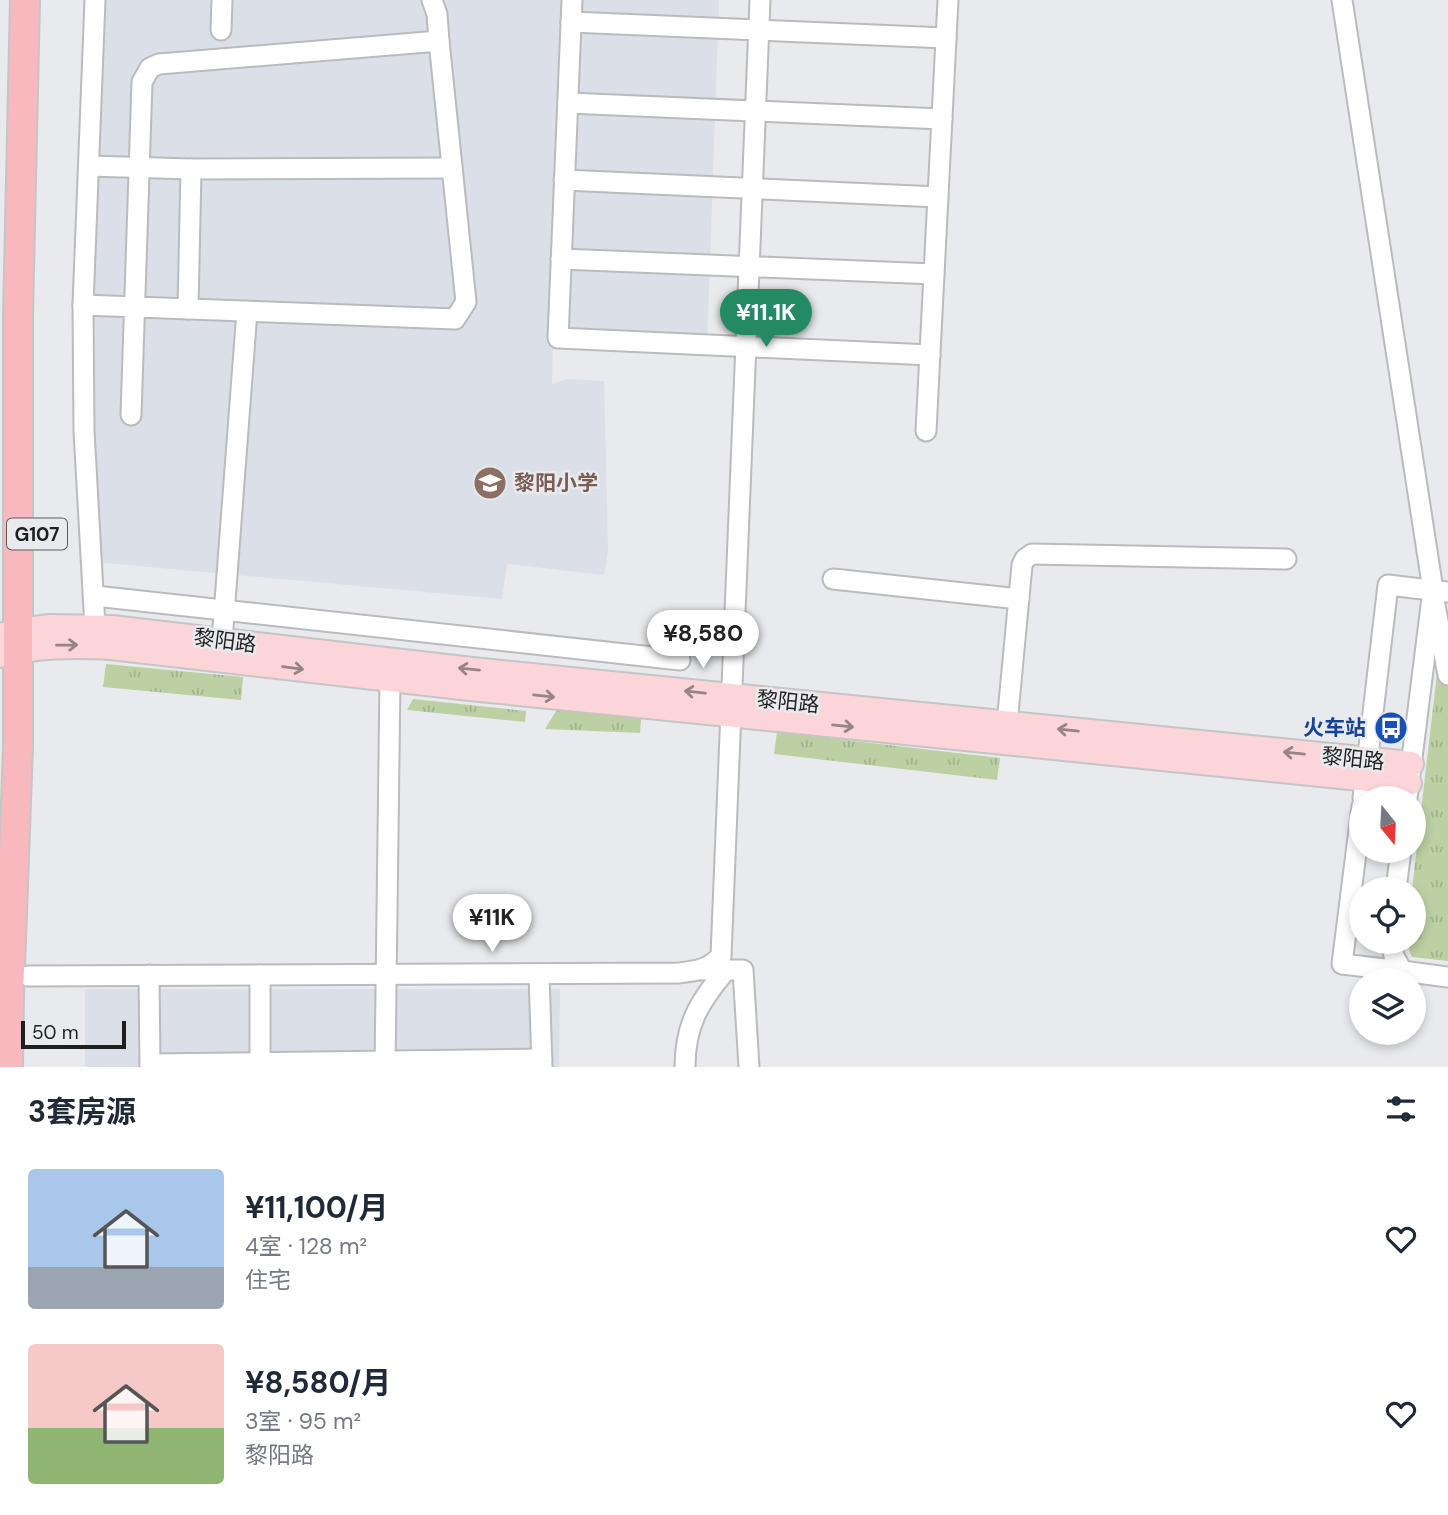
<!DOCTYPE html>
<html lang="zh">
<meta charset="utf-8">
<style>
body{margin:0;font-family:"DM Sans","Noto Sans SC",sans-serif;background:#f6f6f7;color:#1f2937;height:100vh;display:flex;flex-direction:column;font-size:26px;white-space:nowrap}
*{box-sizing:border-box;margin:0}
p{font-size:23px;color:#747a83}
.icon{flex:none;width:38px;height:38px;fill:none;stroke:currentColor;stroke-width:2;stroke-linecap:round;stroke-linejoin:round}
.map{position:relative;height:1067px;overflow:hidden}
.panel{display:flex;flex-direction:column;background:#fff;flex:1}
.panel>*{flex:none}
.needle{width:46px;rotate:162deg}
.controls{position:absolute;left:1349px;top:786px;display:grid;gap:14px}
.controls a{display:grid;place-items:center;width:77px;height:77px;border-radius:50%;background:#fff;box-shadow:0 4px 10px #0003;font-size:35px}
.scale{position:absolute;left:21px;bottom:18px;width:105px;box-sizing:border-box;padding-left:7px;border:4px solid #1f1f20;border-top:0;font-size:19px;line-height:24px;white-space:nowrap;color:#1f1f20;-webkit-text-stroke:5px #e9eaed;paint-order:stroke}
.price{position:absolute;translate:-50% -60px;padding:0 16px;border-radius:24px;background:#fff;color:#222;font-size:23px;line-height:46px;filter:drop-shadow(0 2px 4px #0008)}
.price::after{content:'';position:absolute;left:50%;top:42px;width:21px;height:16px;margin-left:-10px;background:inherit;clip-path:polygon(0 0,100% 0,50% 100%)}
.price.selected{background:#248a66;color:#fff}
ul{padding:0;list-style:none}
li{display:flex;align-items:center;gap:21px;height:175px;padding:0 28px}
li span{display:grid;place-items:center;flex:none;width:196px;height:140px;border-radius:7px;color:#555}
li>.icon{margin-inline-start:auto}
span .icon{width:84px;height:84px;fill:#fffc;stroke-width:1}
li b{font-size:30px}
h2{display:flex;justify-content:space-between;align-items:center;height:84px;padding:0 28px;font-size:30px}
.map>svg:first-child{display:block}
.built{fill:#dadfe8}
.grass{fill:url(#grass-tufts)}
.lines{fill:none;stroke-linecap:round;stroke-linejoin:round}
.minor-casing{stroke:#b9bbbd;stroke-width:23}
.major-casing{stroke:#c5c5c5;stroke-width:28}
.highway-casing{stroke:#c5c5c5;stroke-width:32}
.minor{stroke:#fff;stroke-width:19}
.major{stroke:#fbd5d8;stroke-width:24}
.highway{stroke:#f8b9be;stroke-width:28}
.oneway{stroke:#988385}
.labels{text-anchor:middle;stroke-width:5;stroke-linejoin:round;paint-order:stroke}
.shield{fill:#e9eaed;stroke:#5c5c5e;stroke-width:2}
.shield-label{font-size:19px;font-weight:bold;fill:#1f1f20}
.education-label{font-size:21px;font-weight:bold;fill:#785e54;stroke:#e9eaed;text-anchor:start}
.street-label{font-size:21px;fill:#1f1f20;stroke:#e9eaed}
.transit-label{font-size:21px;font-weight:bold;fill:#164399;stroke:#e9eaed;text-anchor:end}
</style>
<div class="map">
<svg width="1448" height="1067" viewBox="0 0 1448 1067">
<defs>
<pattern id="grass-tufts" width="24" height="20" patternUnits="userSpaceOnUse" patternTransform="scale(1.75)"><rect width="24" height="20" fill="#bcd0a3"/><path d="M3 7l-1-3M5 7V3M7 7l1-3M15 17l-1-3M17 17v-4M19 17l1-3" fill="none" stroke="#a1b28c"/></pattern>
</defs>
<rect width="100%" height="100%" fill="#e9eaed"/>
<g class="built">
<path d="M86 0H719L707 349 553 344 552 384 568 379 604 381 608 550 604 575 507 564 502 599 84 561Z"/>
<path d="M85 989H560L559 1067H85Z"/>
</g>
<g class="grass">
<path d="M1448 617V961L1412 957 1406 942H1414V889H1412L1442 630Z"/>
<path d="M106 664 243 677 241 700 103 687Z"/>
<path d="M413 699 526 711 525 722 407 710Z"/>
<path d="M561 703 642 707 640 733 545 729Z"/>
<path d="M777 732 1000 758 997 780 774 754Z"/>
</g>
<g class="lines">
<defs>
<g id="minor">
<path d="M432 0 437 14 439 41"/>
<path d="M572 0 558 338 930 355"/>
<path d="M1342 0 1433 590 1407 798"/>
<path d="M571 22 946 38"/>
<path d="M221 30 222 0"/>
<path d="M568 103 942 119"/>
<path d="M89 166 191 169 452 168"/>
<path d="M564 180 938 197"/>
<path d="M561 259 934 274"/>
<path d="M83 305C207 310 331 314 455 319L466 302 439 41 159 64 150 68 142 82 131 415"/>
<path d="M188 309 191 169"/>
<path d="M926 431 948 0"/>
<path d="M833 579 1019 599"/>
<path d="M95 596 680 660"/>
<path d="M1435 605 1448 675"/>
<path d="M95 627 84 431 83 305 95 0"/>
<path d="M222 641 247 311"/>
<path d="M1007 724 1022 565 1025 559 1032 554 1286 559"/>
<path d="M1363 798 1388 585 1448 592"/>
<path d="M1362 806 1342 964 1402 971"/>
<path d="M1396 889 1401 850"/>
<path d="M1391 942 1394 956 1402 971 1448 977"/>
<path d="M702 970H743L749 1067"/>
<path d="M539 974 542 1067"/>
<path d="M149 975 150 1067"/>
<path d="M260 975V1067"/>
<path d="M28 976 678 973C696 971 708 970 721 956L760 0"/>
<path d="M150 1064 542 1059"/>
<path d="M385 1067 390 679"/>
<path d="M685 1067C685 1025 699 1002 726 970"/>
</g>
<g id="major">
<path d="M0 636 19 631 50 627 112 628 472 670 1411 764"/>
<path d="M0 655C37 645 73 645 111 647L470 688 1409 783"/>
</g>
<path id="highway" d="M8 1067 9 995 18 747V315L25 0"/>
</defs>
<use href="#minor" class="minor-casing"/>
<use href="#major" class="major-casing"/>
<use href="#highway" class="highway-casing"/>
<use href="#minor" class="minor"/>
<use href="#major" class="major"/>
<use href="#highway" class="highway"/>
</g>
<defs><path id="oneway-shaft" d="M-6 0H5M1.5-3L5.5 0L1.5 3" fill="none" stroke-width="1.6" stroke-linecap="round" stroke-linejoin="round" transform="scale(1.75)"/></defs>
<g class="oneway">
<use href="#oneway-shaft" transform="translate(67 645) rotate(-1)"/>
<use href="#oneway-shaft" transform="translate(293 668) rotate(7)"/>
<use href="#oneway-shaft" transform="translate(469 669) rotate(-174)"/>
<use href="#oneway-shaft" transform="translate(695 692) rotate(-174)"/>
<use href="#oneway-shaft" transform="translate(544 696) rotate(6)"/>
<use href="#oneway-shaft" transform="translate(843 726) rotate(6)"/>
<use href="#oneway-shaft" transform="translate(1068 730) rotate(-174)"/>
<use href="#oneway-shaft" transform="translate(1294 753) rotate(-174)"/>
</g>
<defs>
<symbol id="school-disc" viewBox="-11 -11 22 22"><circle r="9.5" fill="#8d6e63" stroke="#e9eaed"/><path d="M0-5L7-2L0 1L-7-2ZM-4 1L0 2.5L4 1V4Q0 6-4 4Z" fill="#fff"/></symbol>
<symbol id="bus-disc" viewBox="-11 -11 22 22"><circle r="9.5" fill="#1a4fb4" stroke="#e9eaed"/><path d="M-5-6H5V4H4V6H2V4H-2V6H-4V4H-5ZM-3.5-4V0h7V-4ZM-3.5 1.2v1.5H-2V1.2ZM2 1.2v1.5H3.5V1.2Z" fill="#fff"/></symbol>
</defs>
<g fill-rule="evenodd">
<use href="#school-disc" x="471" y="464" width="38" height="38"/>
<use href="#bus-disc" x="1372" y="709" width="38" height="38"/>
</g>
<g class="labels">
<rect class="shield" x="7" y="518.5" width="60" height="31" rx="5"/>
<g class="shield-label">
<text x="37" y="541">G107</text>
</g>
<g class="education-label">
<text x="514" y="490">黎阳小学</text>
</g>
<g class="street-label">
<text transform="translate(225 641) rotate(7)" y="7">黎阳路</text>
<text transform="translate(788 702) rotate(6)" y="7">黎阳路</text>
<text transform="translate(1353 759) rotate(6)" y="7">黎阳路</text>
</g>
<g class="transit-label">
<text x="1366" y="735">火车站</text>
</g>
</g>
</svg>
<div class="controls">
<a><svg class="needle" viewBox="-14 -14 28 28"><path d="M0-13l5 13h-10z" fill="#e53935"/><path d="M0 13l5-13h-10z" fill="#747a83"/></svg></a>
<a><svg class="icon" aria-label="locate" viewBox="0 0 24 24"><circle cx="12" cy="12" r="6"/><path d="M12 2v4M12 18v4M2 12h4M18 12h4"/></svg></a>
<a><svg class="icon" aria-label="layers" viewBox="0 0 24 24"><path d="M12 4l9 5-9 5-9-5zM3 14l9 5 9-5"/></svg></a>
</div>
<div class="scale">50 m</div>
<b class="price selected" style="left:766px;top:349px">¥11.1K</b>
<b class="price" style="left:703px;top:670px">¥8,580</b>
<b class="price" style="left:492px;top:954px">¥11K</b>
</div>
<section class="panel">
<h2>3套房源<svg class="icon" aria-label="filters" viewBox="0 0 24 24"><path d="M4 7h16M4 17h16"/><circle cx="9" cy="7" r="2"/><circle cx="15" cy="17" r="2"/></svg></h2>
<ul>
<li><span style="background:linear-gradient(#a9c7e8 70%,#9aa5b1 0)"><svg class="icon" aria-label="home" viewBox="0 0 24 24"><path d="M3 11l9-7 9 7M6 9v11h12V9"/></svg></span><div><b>¥11,100/月</b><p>4室 · 128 m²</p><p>住宅</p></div><svg class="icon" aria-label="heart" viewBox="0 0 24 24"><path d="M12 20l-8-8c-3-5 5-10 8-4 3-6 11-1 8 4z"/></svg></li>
<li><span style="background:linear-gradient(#f6c9c9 60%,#8fb573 0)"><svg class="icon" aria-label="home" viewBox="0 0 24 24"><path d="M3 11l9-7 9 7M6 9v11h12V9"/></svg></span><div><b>¥8,580/月</b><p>3室 · 95 m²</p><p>黎阳路</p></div><svg class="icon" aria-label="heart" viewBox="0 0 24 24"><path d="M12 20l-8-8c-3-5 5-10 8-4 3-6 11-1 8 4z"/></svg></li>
</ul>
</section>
